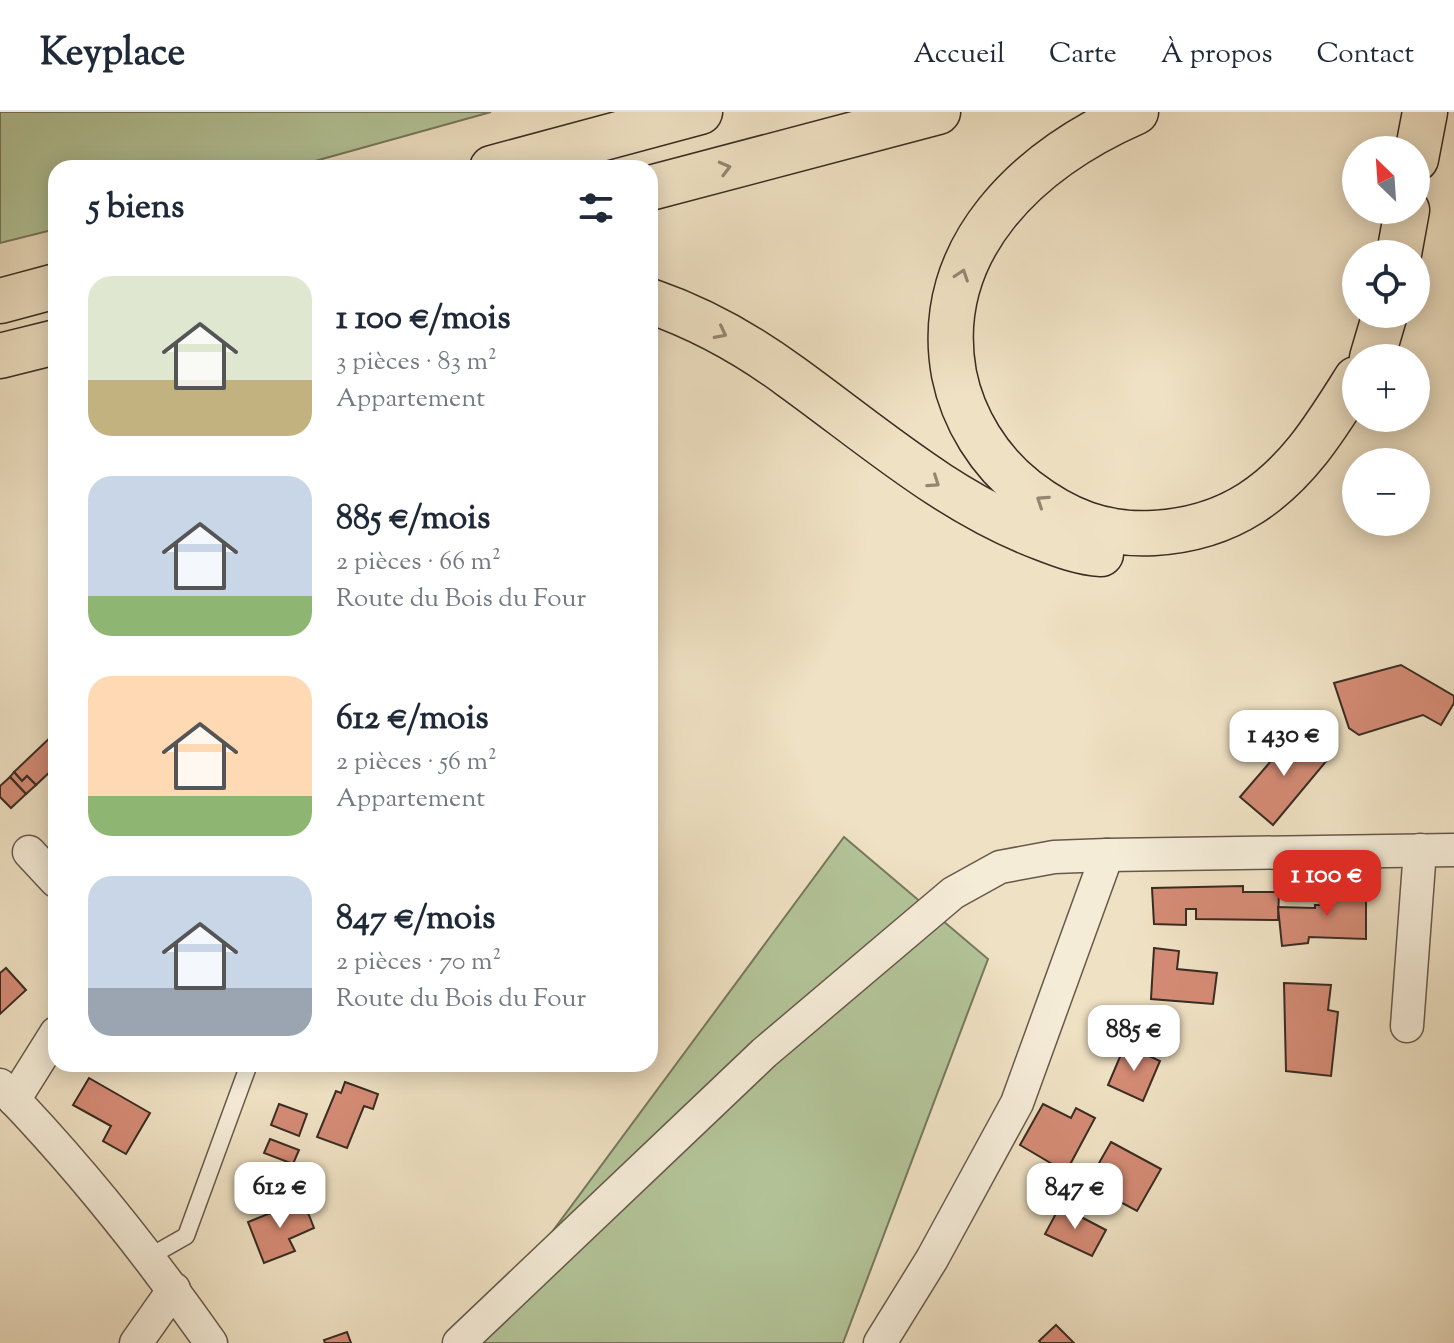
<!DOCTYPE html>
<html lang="fr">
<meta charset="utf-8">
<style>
body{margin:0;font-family:"Sorts Mill Goudy",serif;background:#f2f2f3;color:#1f2937;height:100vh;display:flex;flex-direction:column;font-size:30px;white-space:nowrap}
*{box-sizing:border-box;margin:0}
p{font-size:26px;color:#747a83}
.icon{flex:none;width:44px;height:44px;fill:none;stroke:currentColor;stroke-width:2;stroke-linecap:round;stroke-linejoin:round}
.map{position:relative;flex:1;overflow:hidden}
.drawer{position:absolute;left:48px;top:48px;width:610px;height:912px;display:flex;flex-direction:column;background:#fff;border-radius:24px;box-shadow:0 4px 20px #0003}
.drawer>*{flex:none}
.needle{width:52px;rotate:335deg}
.buttons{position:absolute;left:1342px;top:24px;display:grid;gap:16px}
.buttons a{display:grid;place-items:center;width:88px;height:88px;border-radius:50%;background:#fff;box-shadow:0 4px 20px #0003;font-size:40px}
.price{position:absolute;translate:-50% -68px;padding:0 18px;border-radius:16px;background:#fff;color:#222;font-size:26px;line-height:52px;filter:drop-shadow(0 2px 4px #0008)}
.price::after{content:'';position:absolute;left:50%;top:48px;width:24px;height:18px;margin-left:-12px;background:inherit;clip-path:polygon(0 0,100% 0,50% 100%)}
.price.on{background:#d93025;color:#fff}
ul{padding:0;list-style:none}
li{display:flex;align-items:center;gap:24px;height:200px;padding:0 40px}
li span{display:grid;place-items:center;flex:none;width:224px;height:160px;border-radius:24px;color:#555}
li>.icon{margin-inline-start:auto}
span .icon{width:96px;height:96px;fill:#fffc;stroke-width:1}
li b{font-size:34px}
h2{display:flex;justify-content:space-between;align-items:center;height:96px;padding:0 40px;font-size:34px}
header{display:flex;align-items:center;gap:48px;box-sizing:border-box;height:112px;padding:0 40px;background:#fff;border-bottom:2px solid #e0e1e3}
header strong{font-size:38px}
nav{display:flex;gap:44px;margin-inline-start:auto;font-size:28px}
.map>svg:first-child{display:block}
.green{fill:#b3c498;stroke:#76785e;stroke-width:2}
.building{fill:#d48b75;stroke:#392c23;stroke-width:2}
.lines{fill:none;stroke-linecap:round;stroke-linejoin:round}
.lane-casing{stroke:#66594b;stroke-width:19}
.street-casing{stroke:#66594b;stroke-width:35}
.highway-casing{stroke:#392c23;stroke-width:47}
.lane{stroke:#f5ecd8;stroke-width:16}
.street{stroke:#f5ecd8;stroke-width:32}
.highway{stroke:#efe1c3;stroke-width:44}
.oneway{stroke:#948673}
</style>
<header>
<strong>Keyplace</strong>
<nav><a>Accueil</a><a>Carte</a><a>À propos</a><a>Contact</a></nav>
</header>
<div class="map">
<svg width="1454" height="1231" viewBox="0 0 1454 1231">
<rect width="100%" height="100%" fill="#efe1c3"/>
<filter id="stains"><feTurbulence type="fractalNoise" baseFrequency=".0025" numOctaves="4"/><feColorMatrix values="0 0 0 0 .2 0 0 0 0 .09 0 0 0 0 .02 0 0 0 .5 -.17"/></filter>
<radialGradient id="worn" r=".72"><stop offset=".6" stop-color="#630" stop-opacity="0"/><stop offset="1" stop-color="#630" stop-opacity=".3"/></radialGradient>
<g class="green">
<path d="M0 0H491L290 56H56V117L0 131Z"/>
<path d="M844 725 988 847 843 1231H470Z"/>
</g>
<g class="building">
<path d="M1401 553 1454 584V591L1441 613 1423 603 1359 623 1349 616 1334 571Z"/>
<path d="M56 620V654L36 673 27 664 22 669 14 660Z"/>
<path d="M1296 620 1328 647 1273 713 1240 685Z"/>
<path d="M14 660 22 669 27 664 36 673 26 682 10 665Z"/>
<path d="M10 665 26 682 11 696 0 685V674Z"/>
<path d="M1243 774V780H1279L1278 808 1196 807V797H1186V813L1154 812 1152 776Z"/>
<path d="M1333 774 1366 775V827L1309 825 1308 831 1282 834 1278 795 1315 796V793H1333Z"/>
<path d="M1154 836 1179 839 1177 857 1217 861 1213 892 1151 887Z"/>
<path d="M6 856 26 878 0 902V861Z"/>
<path d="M1284 871 1331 873 1328 898 1338 900 1331 964 1286 959Z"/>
<path d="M1125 933 1160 949 1143 989 1108 973Z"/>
<path d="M89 966 150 1001 126 1042 103 1029 111 1014 73 993Z"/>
<path d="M345 970 378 982 373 997 364 994 347 1036 317 1025 336 979 341 981Z"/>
<path d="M279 992 307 1002 299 1024 271 1013Z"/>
<path d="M1043 992 1071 1006 1076 996 1095 1006 1066 1060 1020 1033Z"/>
<path d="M270 1027 299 1038 293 1052 264 1041Z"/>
<path d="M1111 1030 1161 1057 1137 1099 1087 1072Z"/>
<path d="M303 1088 314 1116 289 1127 295 1139 264 1151 248 1110Z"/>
<path d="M1060 1094 1106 1118 1092 1144 1045 1122Z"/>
<path d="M1056 1213 1074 1231H1041L1039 1229Z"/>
<path d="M347 1220 351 1231H325L324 1228Z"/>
</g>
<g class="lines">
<defs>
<path id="lane" d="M149 1145 186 1124 249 952"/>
<g id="street">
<path d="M29 740 56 769"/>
<path d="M1407 914 1420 738"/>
<path d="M0 973C78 1053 147 1140 211 1231"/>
<path d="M14 988 56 921"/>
<path d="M136 1231 174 1177"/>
<path d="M459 1231 764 941 953 781 1000 755 1054 745 1107 743 1454 738"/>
<path d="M880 1231 932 1147 1017 991 1107 743"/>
</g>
<g id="highway">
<path d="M1136 0C1031 46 931 135 954 262 963 307 989 349 1026 378 1065 408 1104 424 1154 421 1188 419 1223 409 1251 391 1299 360 1327 313 1356 267"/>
<path d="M1416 47 1425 0"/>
<path d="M492 56 700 0"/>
<path d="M650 76 938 0"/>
<path d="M1399 142 1407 98"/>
<path d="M0 189 56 174"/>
<path d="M650 189C699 206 748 233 790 264 872 323 947 390 1042 426 1060 433 1081 441 1101 442"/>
<path d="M0 244 56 230"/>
<path d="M1372 246 1385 202"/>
</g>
</defs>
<use href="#lane" class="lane-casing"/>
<use href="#street" class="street-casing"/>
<use href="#highway" class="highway-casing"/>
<use href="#lane" class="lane"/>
<use href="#street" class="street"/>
<use href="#highway" class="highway"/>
</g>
<defs><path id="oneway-chevron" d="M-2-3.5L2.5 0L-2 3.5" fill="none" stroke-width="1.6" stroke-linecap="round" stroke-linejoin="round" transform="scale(2)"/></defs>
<g class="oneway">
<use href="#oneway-chevron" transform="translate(725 56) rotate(-15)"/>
<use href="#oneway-chevron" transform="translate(962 163) rotate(-71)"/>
<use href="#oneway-chevron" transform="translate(721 221) rotate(27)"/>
<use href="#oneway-chevron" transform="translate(934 370) rotate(34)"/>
<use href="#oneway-chevron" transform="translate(1042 389) rotate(-146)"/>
</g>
<rect width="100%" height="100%" filter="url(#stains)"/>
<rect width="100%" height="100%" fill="url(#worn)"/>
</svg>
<div class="buttons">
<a><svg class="needle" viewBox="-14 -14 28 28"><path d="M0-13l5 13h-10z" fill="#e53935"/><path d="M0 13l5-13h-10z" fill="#747a83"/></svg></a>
<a><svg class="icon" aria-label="locate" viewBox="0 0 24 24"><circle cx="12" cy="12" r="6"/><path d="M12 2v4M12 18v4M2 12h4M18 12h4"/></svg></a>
<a>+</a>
<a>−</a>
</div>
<b class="price" style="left:1284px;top:666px">1 430 €</b>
<b class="price on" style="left:1327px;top:806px">1 100 €</b>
<b class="price" style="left:1134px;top:961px">885 €</b>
<b class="price" style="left:280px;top:1118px">612 €</b>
<b class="price" style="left:1075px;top:1119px">847 €</b>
<section class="drawer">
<h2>5 biens<svg class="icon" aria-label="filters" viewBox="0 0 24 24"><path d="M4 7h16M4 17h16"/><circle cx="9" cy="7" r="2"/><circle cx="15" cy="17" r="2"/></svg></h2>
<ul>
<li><span style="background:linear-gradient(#dfe7d0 65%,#c2b280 0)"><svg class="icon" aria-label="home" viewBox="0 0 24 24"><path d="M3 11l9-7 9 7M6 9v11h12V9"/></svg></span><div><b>1 100 €/mois</b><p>3 pièces · 83 m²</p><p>Appartement</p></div></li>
<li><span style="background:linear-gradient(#c9d6e8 75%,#8fb573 0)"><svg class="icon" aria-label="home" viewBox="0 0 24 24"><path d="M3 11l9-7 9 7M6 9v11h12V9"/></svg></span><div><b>885 €/mois</b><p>2 pièces · 66 m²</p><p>Route du Bois du Four</p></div></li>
<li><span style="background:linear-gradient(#ffd9b3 75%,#8fb573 0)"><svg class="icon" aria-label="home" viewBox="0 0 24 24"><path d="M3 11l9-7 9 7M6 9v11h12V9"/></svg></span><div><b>612 €/mois</b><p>2 pièces · 56 m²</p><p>Appartement</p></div></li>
<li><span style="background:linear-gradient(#c9d6e8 70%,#9aa5b1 0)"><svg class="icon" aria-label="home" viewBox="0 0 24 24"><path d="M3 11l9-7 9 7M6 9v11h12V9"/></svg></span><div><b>847 €/mois</b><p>2 pièces · 70 m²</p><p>Route du Bois du Four</p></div></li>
</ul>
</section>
</div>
